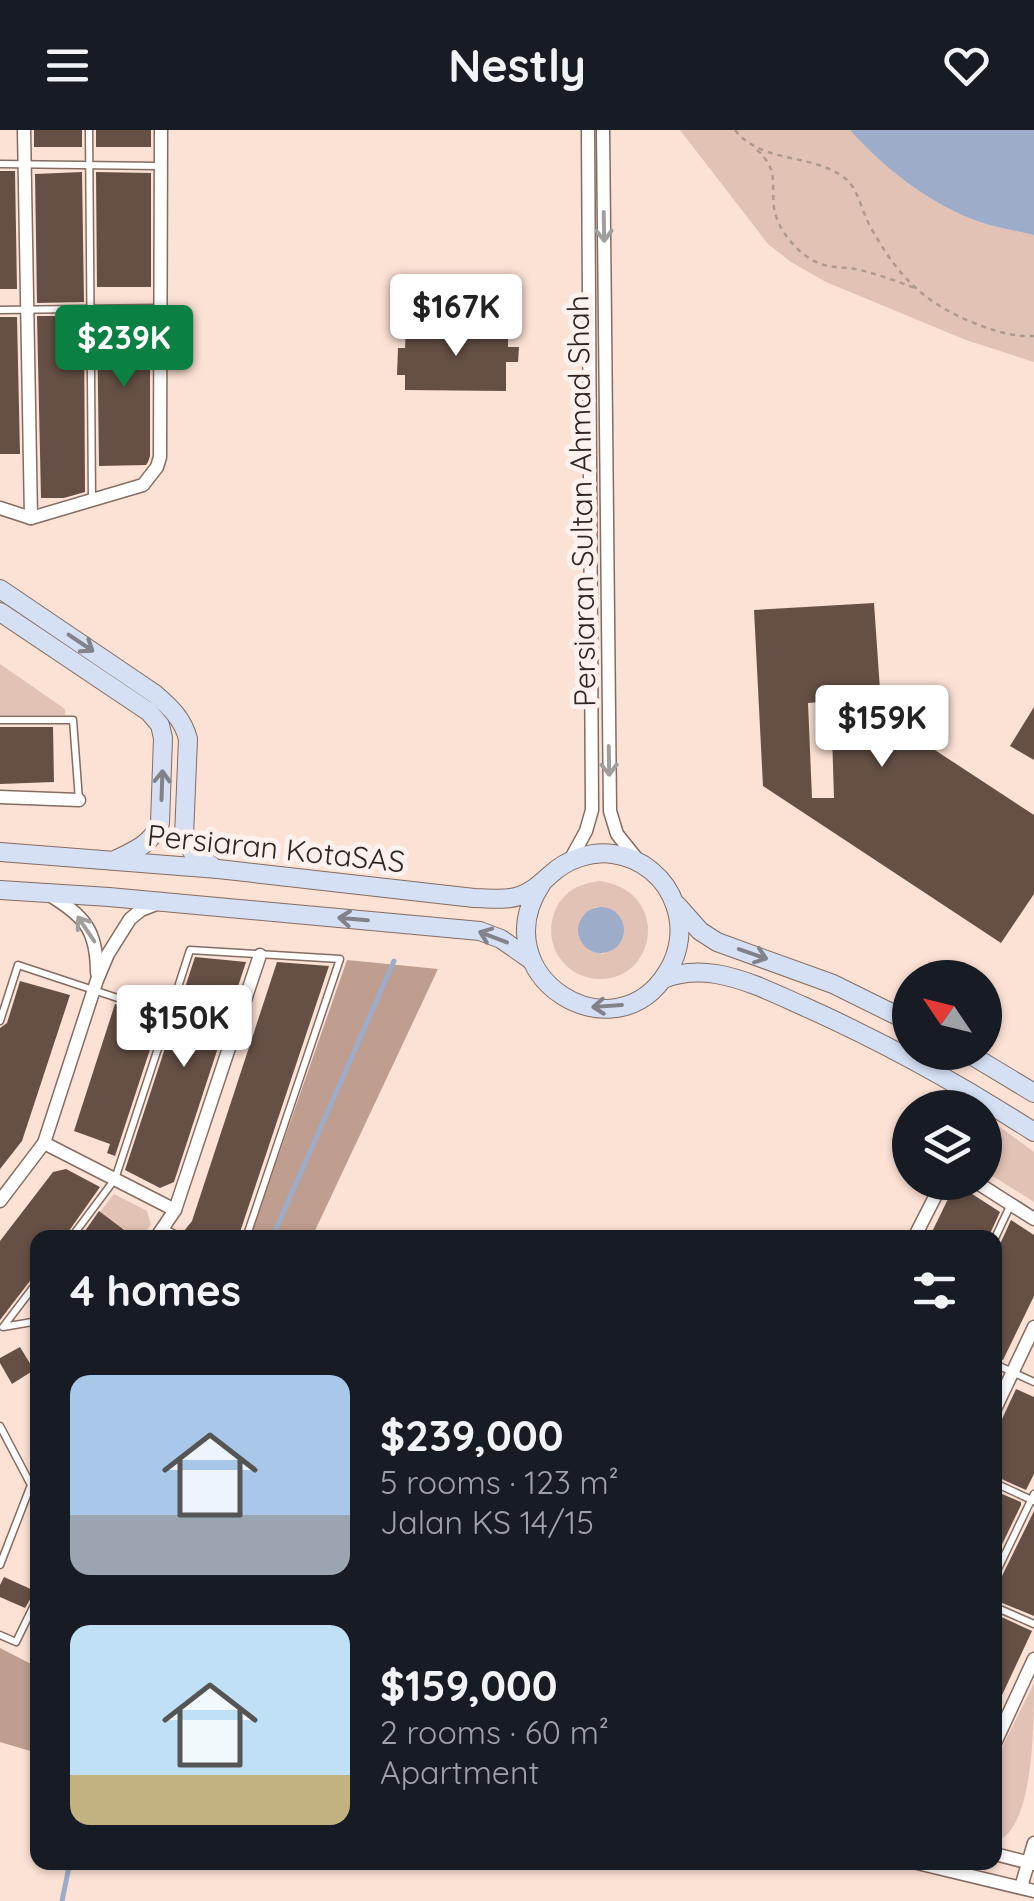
<!DOCTYPE html>
<meta charset="utf-8">
<style>
body{margin:0;font-family:Quicksand,sans-serif;background:#242831;color:#f1f3f6;height:100vh;display:flex;flex-direction:column;font-size:38px;white-space:nowrap}
*{box-sizing:border-box;margin:0}
p{font-size:32px;color:#9ea1a6}
.icon{flex:none;width:55px;height:55px;fill:none;stroke:currentColor;stroke-width:2;stroke-linecap:round;stroke-linejoin:round}
.map{position:relative;flex:1;overflow:hidden}
.details{position:absolute;left:30px;top:1100px;width:972px;height:640px;display:flex;flex-direction:column;background:#171b24;border-radius:20px;box-shadow:0 2px 8px #0004}
.details>*{flex:none}
.needle{width:65px;rotate:305deg}
.buttons{position:absolute;left:892px;top:830px;display:grid;gap:20px}
.buttons a{display:grid;place-items:center;width:110px;height:110px;border-radius:50%;background:#171b24;box-shadow:0 2px 8px #0004;font-size:50px}
.price{position:absolute;translate:-50% -85px;padding:0 22px;border-radius:10px;background:#fff;color:#222;font-size:32px;line-height:65px;filter:drop-shadow(0 2px 5px #0008)}
.price::after{content:'';position:absolute;left:50%;top:60px;width:30px;height:22px;margin-left:-15px;background:inherit;clip-path:polygon(0 0,100% 0,50% 100%)}
.price.active{background:#0b8043;color:#fff}
ul{padding:0;list-style:none}
li{display:flex;align-items:center;gap:30px;height:250px;padding:0 40px}
li span{display:grid;place-items:center;flex:none;width:280px;height:200px;border-radius:20px;color:#555}
li>.icon{margin-inline-start:auto}
span .icon{width:120px;height:120px;fill:#fffc;stroke-width:1}
li b{font-size:42px}
h2{display:flex;justify-content:space-between;align-items:center;height:120px;padding:0 40px;font-size:42px}
header{display:flex;justify-content:space-between;align-items:center;height:130px;padding:0 40px;background:#171b24;font-size:45px;font-weight:700}
.map>svg:first-child{display:block}
.green{fill:#e1c2b4;fill-rule:evenodd}
.forest{fill:#bf9d8f}
.water{fill:#9cacc9}
.lines{fill:none;stroke-linecap:round;stroke-linejoin:round}
.stream{stroke:#9cacc9;stroke-width:5}
.building{fill:#665046;fill-rule:evenodd}
.lane-casing{stroke:#846c61;stroke-width:9}
.street-casing{stroke:#846c61;stroke-width:15}
.secondary-casing{stroke:#846c61;stroke-width:20}
.path{stroke:#ae9990;stroke-width:2.5;stroke-dasharray:5 5;stroke-linecap:butt}
.lane{stroke:#fff;stroke-width:6}
.street{stroke:#fff;stroke-width:12}
.secondary{stroke:#d5e0f4;stroke-width:18}
.oneway{stroke:#a19d9b}
.oneway2{stroke:#82828a}
.labels{text-anchor:middle;stroke-width:10;stroke-linejoin:round;paint-order:stroke}
.street-label{font-size:30px;fill:#2f2521;stroke:#fdf2ed}
</style>
<header><svg class="icon" aria-label="menu" viewBox="0 0 24 24"><path d="M4 6h16M4 12h16M4 18h16"/></svg>Nestly<svg class="icon" aria-label="heart" viewBox="0 0 24 24"><path d="M12 20l-8-8c-3-5 5-10 8-4 3-6 11-1 8 4z"/></svg></header>
<div class="map">
<svg width="1034" height="1771" viewBox="0 0 1034 1771">
<rect width="100%" height="100%" fill="#fce1d5"/>
<g class="green">
<path d="M680 0H850C883 37 926 71 972 89 991 97 1014 100 1034 105V232L966 210 826 152 791 132 768 114Z"/>
<path d="M0 534 65 579V585H0Z"/>
<path d="M599 751C671 760 658 852 597 849 584 848 571 842 563 832 545 812 548 779 569 762 578 755 588 753 599 751ZM595 777C629 775 634 815 602 824L579 792 583 785Z"/>
<path d="M989 989 1034 1022V1072L985 1041V999Z"/>
<path d="M114 1064 147 1081 151 1095 141 1107H135L100 1082Z"/>
<path d="M1034 1553C1034 1591 1034 1703 995 1711V1632Z"/>
</g>
<g class="forest">
<path d="M347 830 438 839 312 1107H250Z"/>
<path d="M0 1518 37 1537V1623L0 1612Z"/>
</g>
<g class="water">
<path d="M850 0H1034V105C1014 100 991 97 972 89 926 71 883 37 850 0Z"/>
<circle cx="601" cy="800" r="23"/>
</g>
<g class="lines">
<g class="stream">
<path d="M272 1108 394 831"/>
<path d="M62 1771 70 1732"/>
</g>
</g>
<g class="building">
<rect x="34" y="0" width="48" height="17"/>
<rect x="96" y="0" width="55" height="17"/>
<path d="M0 41H15L17 159H0Z"/>
<path d="M82 42 84 172 37 173 35 44Z"/>
<path d="M96 42 151 43V157H97Z"/>
<path d="M150 185V326L148 332 146 335 99 336 97 186Z"/>
<path d="M37 186H84L85 362 64 368H41Z"/>
<path d="M0 187H17L20 324H0Z"/>
<path d="M406 196 508 198V217H519L518 232H506V261L405 260V245H397L398 218H405Z"/>
<path d="M874 473 882 589 914 609 915 607 1034 685V764L1001 813 763 656 754 480ZM831 571 834 668H812L808 573Z"/>
<path d="M1034 577V630L1010 616Z"/>
<path d="M0 597H53L54 652 0 654Z"/>
<path d="M195 827 246 832 174 1052 160 1058 125 1040Z"/>
<path d="M277 832 329 836 238 1108H196L184 1101 192 1091Z"/>
<path d="M20 851 70 865 22 1011 0 1039V898L7 893Z"/>
<path d="M115 874 160 889 115 1026 107 1023 110 1014 74 1001Z"/>
<path d="M66 1039 100 1057 64 1108H38V1144L33 1147 0 1190V1111L53 1042Z"/>
<path d="M966 1060 1000 1082 988 1108H929L949 1067Z"/>
<path d="M99 1081 135 1108H80Z"/>
<path d="M1011 1090 1034 1105V1166L1003 1230 995 1227V1115L1001 1112Z"/>
<path d="M20 1217 34 1240 12 1254 0 1233V1228Z"/>
<path d="M1016 1259 1034 1267V1344L1026 1360 995 1346V1304Z"/>
<path d="M995 1361 1021 1372V1375L995 1429Z"/>
<path d="M1034 1381V1486L995 1470V1452L1001 1448Z"/>
<path d="M4 1447 35 1461 25 1478 0 1467V1455Z"/>
<path d="M995 1484 1032 1501 995 1580Z"/>
</g>
<g class="lines">
<defs>
<g id="lane">
<path d="M89 0 92 369"/>
<path d="M0 34 159 36"/>
<path d="M0 180 160 178"/>
<path d="M0 590H73L79 670"/>
<path d="M0 891 18 835 169 885 190 820 340 829 246 1108"/>
<path d="M165 1099 182 1108"/>
<path d="M71 1108 115 1049 169 885"/>
<path d="M995 1108 1011 1074"/>
<path d="M38 1151 3 1197 38 1191"/>
<path d="M995 1234 1034 1252"/>
<path d="M0 1296 31 1355 0 1435"/>
<path d="M995 1353 1034 1371"/>
<path d="M31 1354 38 1339"/>
<path d="M995 1445 1034 1364"/>
<path d="M995 1477 1034 1494"/>
<path d="M0 1505 16 1512 38 1467"/>
</g>
<g id="street">
<path d="M24 0 31 388"/>
<path d="M603 0 610 681 617 704 637 729"/>
<path d="M0 378 31 388 143 355 157 337 160 327 161 0"/>
<path d="M0 667 79 670"/>
<path d="M569 732 586 701 592 680 588 0"/>
<path d="M48 764C84 786 97 799 97 843"/>
<path d="M44 1013 175 1080"/>
<path d="M976 1052 1034 1089"/>
<path d="M0 1071 44 1013 97 850 108 824 130 789 141 780 159 773"/>
<path d="M156 1108 175 1080 260 825"/>
<path d="M914 1108 940 1057 947 1052"/>
<path d="M995 1279 1034 1197"/>
<path d="M995 1613 1034 1529"/>
<path d="M995 1724 1034 1734"/>
<path d="M913 1732 1034 1761"/>
<path d="M1021 1757 1034 1713"/>
</g>
<g id="secondary">
<path d="M0 459 155 564C170 577 183 589 188 609L184 706 193 723 212 736"/>
<path d="M0 482 149 582 160 595 163 608 160 693C152 713 136 720 117 729"/>
<path d="M0 722 218 739 474 768C489 768 505 771 519 766 532 762 541 753 550 745 567 729 591 721 613 724 642 728 666 748 675 775 683 797 680 821 668 841 615 930 480 846 542 753"/>
<path d="M0 760 109 767 480 801 501 809 531 830"/>
<path d="M677 775 700 801 717 812 833 854 910 892"/>
<path d="M663 849C681 842 698 841 716 844 746 849 776 864 803 876 886 913 958 953 1034 1002"/>
<path d="M966 922 1034 963"/>
</g>
</defs>
<use href="#lane" class="lane-casing"/>
<use href="#street" class="street-casing"/>
<use href="#secondary" class="secondary-casing"/>
<g class="path">
<path d="M735 0C763 35 812 22 846 49 858 59 862 82 870 96 897 145 922 172 974 193 994 201 1013 207 1034 206"/>
<path d="M757 20C779 40 771 53 774 78 777 99 797 123 816 132 828 138 842 137 855 139 875 143 896 151 915 158"/>
</g>
<use href="#lane" class="lane"/>
<use href="#street" class="street"/>
<use href="#secondary" class="secondary"/>
</g>
<defs><path id="oneway-shaft" d="M-6 0H5M1.5-3L5.5 0L1.5 3" fill="none" stroke-width="1.6" stroke-linecap="round" stroke-linejoin="round" transform="scale(2.5)"/></defs>
<g class="oneway">
<use href="#oneway-shaft" transform="translate(604 97) rotate(89)"/>
<use href="#oneway-shaft" transform="translate(609 631) rotate(89)"/>
<use href="#oneway-shaft" transform="translate(86 799) rotate(-124)"/>
</g>
<g class="oneway2">
<use href="#oneway-shaft" transform="translate(81 513) rotate(34)"/>
<use href="#oneway-shaft" transform="translate(162 655) rotate(-88)"/>
<use href="#oneway-shaft" transform="translate(353 789) rotate(-175)"/>
<use href="#oneway-shaft" transform="translate(493 807) rotate(-159)"/>
<use href="#oneway-shaft" transform="translate(753 824) rotate(19)"/>
<use href="#oneway-shaft" transform="translate(607 876) rotate(176)"/>
</g>
<g class="labels">
<g class="street-label">
<text transform="translate(582 371) rotate(-91)" y="10">Persiaran Sultan Ahmad Shah</text>
<text transform="translate(276 719) rotate(6)" y="10">Persiaran KotaSAS</text>
</g>
</g>
</svg>
<div class="buttons">
<a><svg class="needle" viewBox="-14 -14 28 28"><path d="M0-13l5 13h-10z" fill="#e53935"/><path d="M0 13l5-13h-10z" fill="#9ea1a6"/></svg></a>
<a><svg class="icon" aria-label="layers" viewBox="0 0 24 24"><path d="M12 4l9 5-9 5-9-5zM3 14l9 5 9-5"/></svg></a>
</div>
<b class="price" style="left:456px;top:229px">$167K</b>
<b class="price active" style="left:124px;top:260px">$239K</b>
<b class="price" style="left:882px;top:640px">$159K</b>
<b class="price" style="left:184px;top:940px">$150K</b>
<section class="details">
<h2>4 homes<svg class="icon" aria-label="filters" viewBox="0 0 24 24"><path d="M4 7h16M4 17h16"/><circle cx="9" cy="7" r="2"/><circle cx="15" cy="17" r="2"/></svg></h2>
<ul>
<li><span style="background:linear-gradient(#a9c7e8 70%,#9aa5b1 0)"><svg class="icon" aria-label="home" viewBox="0 0 24 24"><path d="M3 11l9-7 9 7M6 9v11h12V9"/></svg></span><div><b>$239,000</b><p>5 rooms · 123 m²</p><p>Jalan KS 14/15</p></div></li>
<li><span style="background:linear-gradient(#bfe0f5 75%,#c2b280 0)"><svg class="icon" aria-label="home" viewBox="0 0 24 24"><path d="M3 11l9-7 9 7M6 9v11h12V9"/></svg></span><div><b>$159,000</b><p>2 rooms · 60 m²</p><p>Apartment</p></div></li>
</ul>
</section>
</div>
